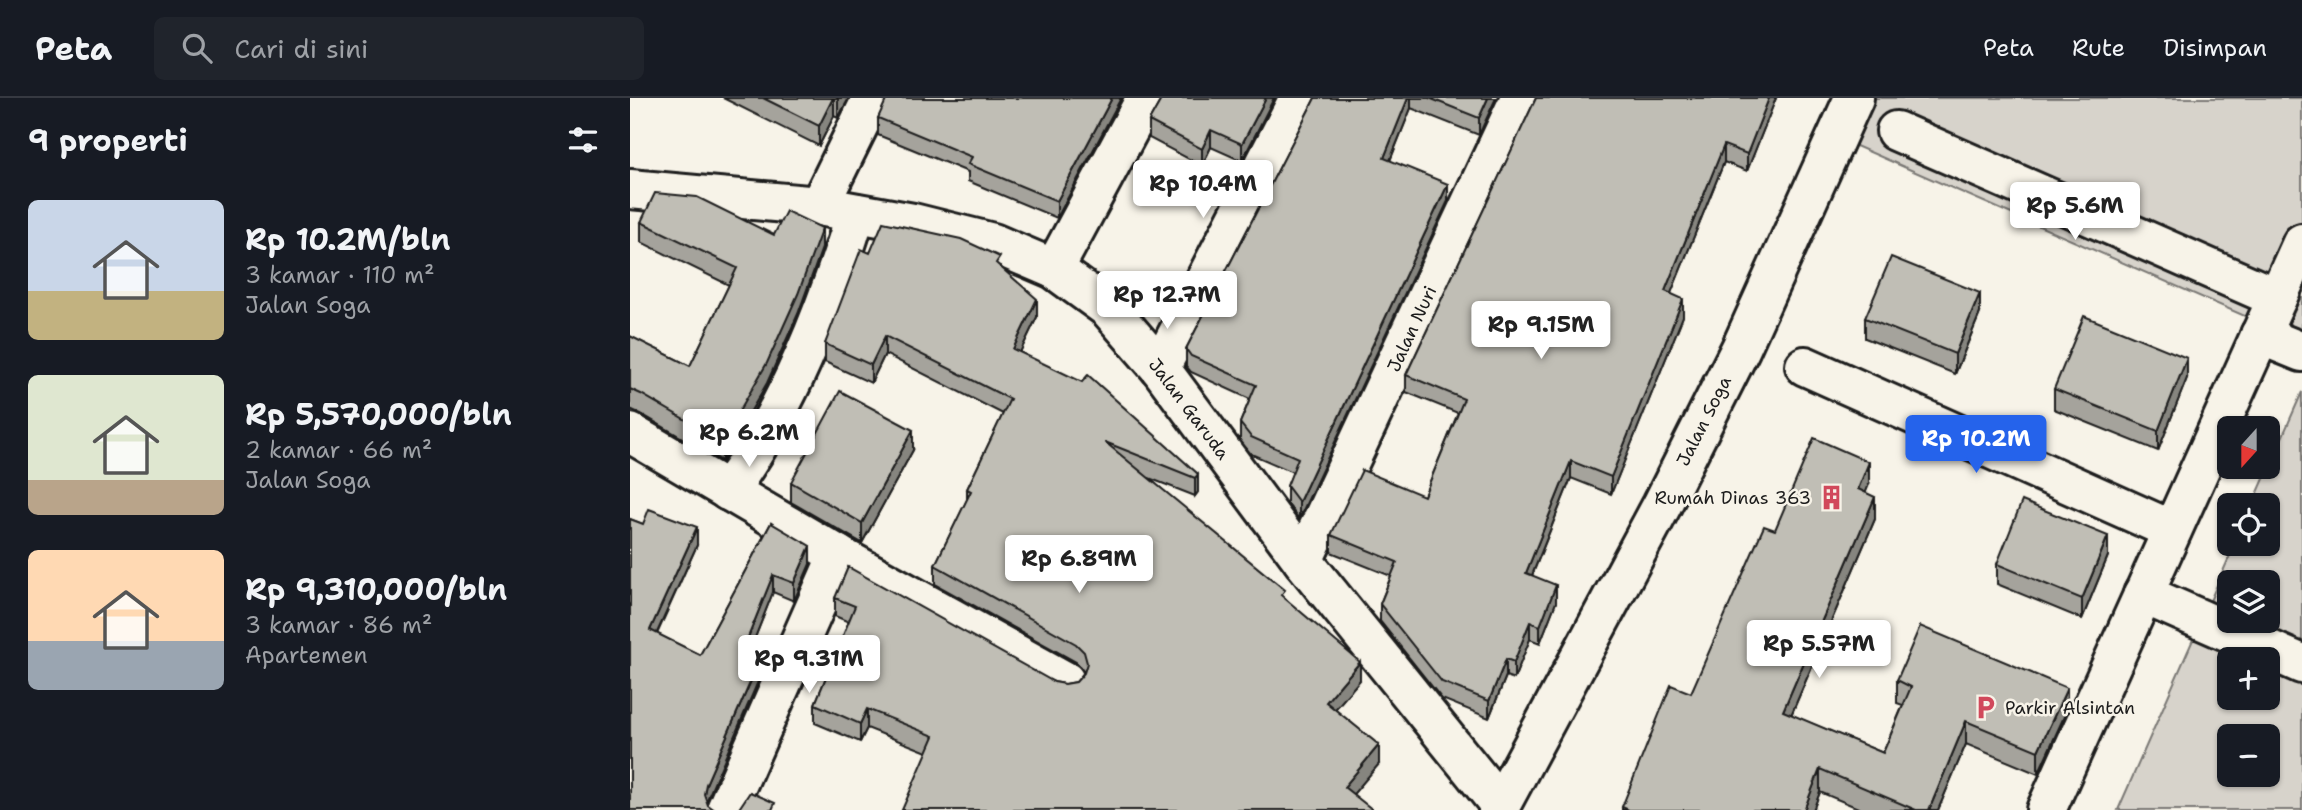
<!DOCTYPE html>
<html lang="id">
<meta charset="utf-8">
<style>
body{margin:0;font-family:"Shantell Sans",sans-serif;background:#20242c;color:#f1f3f6;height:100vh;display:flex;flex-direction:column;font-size:26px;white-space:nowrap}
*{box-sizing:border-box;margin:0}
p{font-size:23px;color:#9ea1a6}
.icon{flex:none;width:38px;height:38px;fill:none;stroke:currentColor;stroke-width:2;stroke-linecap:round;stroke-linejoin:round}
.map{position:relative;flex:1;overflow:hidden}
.side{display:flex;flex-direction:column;background:#171b24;width:630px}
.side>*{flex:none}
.needle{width:46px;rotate:201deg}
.tools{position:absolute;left:1587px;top:318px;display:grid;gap:14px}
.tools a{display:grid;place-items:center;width:63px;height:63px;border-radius:10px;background:#171b24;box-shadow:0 2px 5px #0004;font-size:35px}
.price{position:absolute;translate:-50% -60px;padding:0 16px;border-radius:7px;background:#fff;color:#222;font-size:23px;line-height:46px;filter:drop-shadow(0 2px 4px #0008)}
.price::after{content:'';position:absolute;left:50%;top:42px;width:21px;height:16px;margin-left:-10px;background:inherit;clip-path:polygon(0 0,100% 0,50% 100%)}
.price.current{background:#2563eb;color:#fff}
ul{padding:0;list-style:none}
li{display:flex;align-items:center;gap:21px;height:175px;padding:0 28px}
li span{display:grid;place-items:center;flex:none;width:196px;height:140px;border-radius:10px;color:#555}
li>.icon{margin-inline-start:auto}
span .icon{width:84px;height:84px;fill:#fffc;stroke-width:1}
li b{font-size:30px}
h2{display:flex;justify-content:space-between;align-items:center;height:84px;padding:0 28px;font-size:30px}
header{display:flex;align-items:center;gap:42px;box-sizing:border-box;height:98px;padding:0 35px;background:#171b24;border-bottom:2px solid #363941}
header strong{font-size:33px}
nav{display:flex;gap:38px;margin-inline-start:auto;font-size:24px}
.search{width:490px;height:63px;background:#20242c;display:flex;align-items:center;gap:18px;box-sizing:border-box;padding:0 24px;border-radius:10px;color:#9ea1a6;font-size:26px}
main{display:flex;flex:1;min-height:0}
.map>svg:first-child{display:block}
.green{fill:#d7d3cb;stroke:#7a7874;stroke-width:2;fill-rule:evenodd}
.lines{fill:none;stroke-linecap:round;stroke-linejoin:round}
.street-casing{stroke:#1c1c1c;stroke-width:44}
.street{stroke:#f7f3e8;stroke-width:38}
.wall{fill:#a5a39c;stroke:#1c1c1c;stroke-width:2}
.shaded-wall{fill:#86857f;stroke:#1c1c1c;stroke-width:2}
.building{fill:#c0beb5;stroke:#1c1c1c;stroke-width:2}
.labels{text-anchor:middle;stroke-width:5;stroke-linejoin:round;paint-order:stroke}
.street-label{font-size:18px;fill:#1c1c1c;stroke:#f7f3e8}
.poi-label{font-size:18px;fill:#1c1c1c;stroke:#f7f3e8;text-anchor:end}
</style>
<header>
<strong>Peta</strong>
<div class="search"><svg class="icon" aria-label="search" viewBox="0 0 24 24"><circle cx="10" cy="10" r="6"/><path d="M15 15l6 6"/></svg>Cari di sini</div>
<nav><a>Peta</a><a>Rute</a><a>Disimpan</a></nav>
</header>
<main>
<section class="side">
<h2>9 properti<svg class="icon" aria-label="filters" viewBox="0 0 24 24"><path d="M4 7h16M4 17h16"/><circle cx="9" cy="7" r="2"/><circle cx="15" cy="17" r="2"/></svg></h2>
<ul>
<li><span style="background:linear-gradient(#c9d6e8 65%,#c2b280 0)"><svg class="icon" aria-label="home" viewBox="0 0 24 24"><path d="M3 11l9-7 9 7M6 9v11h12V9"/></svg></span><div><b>Rp 10.2M/bln</b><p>3 kamar · 110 m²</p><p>Jalan Soga</p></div></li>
<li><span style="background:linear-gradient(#dfe7d0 75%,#b9a48a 0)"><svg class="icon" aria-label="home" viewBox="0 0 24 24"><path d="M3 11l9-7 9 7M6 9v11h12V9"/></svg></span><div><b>Rp 5,570,000/bln</b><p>2 kamar · 66 m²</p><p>Jalan Soga</p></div></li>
<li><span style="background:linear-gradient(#ffd9b3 65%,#9aa5b1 0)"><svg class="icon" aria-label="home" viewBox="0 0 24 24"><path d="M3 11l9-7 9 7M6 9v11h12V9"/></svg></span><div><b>Rp 9,310,000/bln</b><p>3 kamar · 86 m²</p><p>Apartemen</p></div></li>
</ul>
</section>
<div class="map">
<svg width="1672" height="712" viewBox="0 0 1672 712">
<rect width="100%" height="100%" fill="#f7f3e8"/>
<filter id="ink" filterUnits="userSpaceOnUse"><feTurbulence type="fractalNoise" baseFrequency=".0143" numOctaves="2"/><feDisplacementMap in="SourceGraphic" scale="14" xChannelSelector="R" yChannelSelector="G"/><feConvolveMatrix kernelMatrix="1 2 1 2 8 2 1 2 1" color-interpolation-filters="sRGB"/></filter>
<g filter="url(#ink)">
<g class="green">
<path d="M1229 0H1672V243L1210 41Z"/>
<path d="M1672 294V712H1488L1605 446H1638V408H1622ZM1600 485H1638V523H1600ZM1600 562H1638V600H1600ZM1600 639H1638V677H1600Z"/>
</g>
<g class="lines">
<defs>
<g id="street">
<path d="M1266 33 1647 200"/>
<path d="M0 91 189 108 283 125 363 145 424 171 479 211 530 270 673 463 870 707"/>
<path d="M189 108 242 0"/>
<path d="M424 171 516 0"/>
<path d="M1630 237 1672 254"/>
<path d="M1175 268 1542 432"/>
<path d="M530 270 669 0"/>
<path d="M0 335 208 457 435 583"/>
<path d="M98 393C158 310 196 213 226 115"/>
<path d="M673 463 890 0"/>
<path d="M1513 496 1672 566"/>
<path d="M96 712 208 457"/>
<path d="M868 712 1032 407 1111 250 1224 0"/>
<path d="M1416 712 1672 145"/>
</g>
</defs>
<use href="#street" class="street-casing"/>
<use href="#street" class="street"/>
</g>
<g class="wall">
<path d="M93 0H219L208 20 204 18 189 48Z"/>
<path d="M491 0 427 120 338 83V74L248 37V20Z"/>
<path d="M532 0H644L612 63 581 49 572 68 519 40V23Z"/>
<path d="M685 0H866L849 37 781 10 760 63 818 103 669 421 657 405V388L663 374 621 356 610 342V325L620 301 561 274 556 268V251Z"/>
<path d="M906 0H1146L1117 73 1094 64 1041 195 1053 218 981 396 941 380 902 478 926 504 910 545 900 541 884 581 876 578 859 620 812 601 750 523V506L761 478 701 454V437L794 398 828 315 776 294V277Z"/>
<path d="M11 124 144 137 192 150 168 216 137 285 92 363 11 316 0 311V238L60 268 99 187 11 144Z"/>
<path d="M240 155 370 168 407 219 390 254 568 376V394L565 398 519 380 655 500 730 582 705 611 749 666 723 696 297 654 237 630 230 644 185 625V606L219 524 205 518V500L424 584 435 586 446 584 454 574 446 564 305 486V467L337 402V391L373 316 255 256 241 285 195 264V246Z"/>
<path d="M1350 215 1325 276 1235 240V220Z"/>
<path d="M1557 280 1528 353 1424 311V291Z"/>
<path d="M283 352 232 445 161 404V384Z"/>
<path d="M1239 386 1235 395 1245 421 1161 617 1253 655 1273 607 1267 605V582L1437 612 1408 676 1336 646 1308 712H1233L1190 694 1183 712H992V709L1061 595 1145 432Z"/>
<path d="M0 421 67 447 27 536 70 557 141 425 180 466 164 503 143 494 121 550 133 572 76 702 78 707 0 712Z"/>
<path d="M1478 458 1452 521 1367 486V466Z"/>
</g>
<g class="shaded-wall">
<path d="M203 0H204V18L189 48V28Z"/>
<path d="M208 0H219L208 20Z"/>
<path d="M482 0H491L427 120V103Z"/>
<path d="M636 0H644L612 63V46Z"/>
<path d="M778 0H781V10L754 77V60Z"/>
<path d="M858 0H866L849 37V20Z"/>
<path d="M1139 0H1146L1117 73V56Z"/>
<path d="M581 32V49L572 68V51Z"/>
<path d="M1094 47V64L1035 210V193Z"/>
<path d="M818 86V103L669 421V404Z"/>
<path d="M192 130V150L168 216 137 285 92 363V343Z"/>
<path d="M1350 195V215L1325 276V256Z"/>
<path d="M407 201V219L383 269V251Z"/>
<path d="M1053 201V218L981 396V379Z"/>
<path d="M255 238V256L241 285V267Z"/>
<path d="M1557 260V280L1528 353V333Z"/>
<path d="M283 332V352L232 445V425Z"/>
<path d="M941 363V380L896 492V475Z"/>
<path d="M1239 364V386L1228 414V391Z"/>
<path d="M568 376V394L565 398V380Z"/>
<path d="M1245 399V421L1153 636V613Z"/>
<path d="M67 429V447L20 550V532Z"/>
<path d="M1478 438V458L1452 521V501Z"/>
<path d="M180 448V466L164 503V485Z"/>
<path d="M143 477V494L115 565V547Z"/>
<path d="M926 487V504L910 545V528Z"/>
<path d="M900 524V541L884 581V564Z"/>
<path d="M133 555V572L76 704 74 696 76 686Z"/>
<path d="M876 561V578L859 620V603Z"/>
<path d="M730 564V582L696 622V604Z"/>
<path d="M1437 590V612L1408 676V653Z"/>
<path d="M237 611V630L230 644V626Z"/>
<path d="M1336 623V646L1308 712H1299Z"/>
<path d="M749 647V666L714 707V689Z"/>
<path d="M1190 671V694L1183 712H1174Z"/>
</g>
<g class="building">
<path d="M133 0H203L189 28Z"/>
<path d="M257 0H482L427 103 338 66 342 59 248 20Z"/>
<path d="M532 0H636L612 46 581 32 572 51 519 23Z"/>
<path d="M685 0H778L754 60 818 86 669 404 657 388 668 360 621 339 610 325 626 287 561 258 556 251Z"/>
<path d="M799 0H858L849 20Z"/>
<path d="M906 0H1139L1117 56 1094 47 1035 193 1053 201 981 379 941 363 896 475 926 487 910 528 900 524 884 564 876 561 859 603 812 584 750 506 767 464 701 437 732 372 794 398 834 301 776 277Z"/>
<path d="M25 95 67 99 144 137 156 113 192 130 168 196 137 265 92 343 11 296 0 291V238L60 268 107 170 11 124Z"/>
<path d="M253 124 331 141 370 159 366 165 407 201 383 251 452 284 458 277 568 376 565 380 475 344 655 492 651 497 730 564 696 604 749 647 714 689 743 712H272L304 638 237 611 230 626 185 606 225 508 205 500 218 469 424 584 435 586 446 584 454 575 457 565 454 554 446 546 305 467 341 393 337 391 380 301 255 238 241 267 195 246 231 151 240 155Z"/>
<path d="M1261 159 1350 195 1325 256 1235 220Z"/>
<path d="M1454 218 1557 260 1528 333 1424 291Z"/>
<path d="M210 293 283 332 232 425 161 384Z"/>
<path d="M1184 340 1239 364 1228 391 1245 399 1153 613 1253 655 1281 589 1267 582 1290 528 1437 590 1408 653 1336 623 1299 712H1286L1190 671 1174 712H996L997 711 992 709 1041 587 1061 595 1134 428 1145 432Z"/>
<path d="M1392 403 1478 438 1452 501 1367 466Z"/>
<path d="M19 411 67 429 20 532 70 557 141 425 180 448 164 485 143 477 115 547 133 555 76 686 74 696 78 707 85 712H0V421L13 426Z"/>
<path d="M120 694 145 705 142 712H108Z"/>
</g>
</g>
<defs>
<symbol id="building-bare" viewBox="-9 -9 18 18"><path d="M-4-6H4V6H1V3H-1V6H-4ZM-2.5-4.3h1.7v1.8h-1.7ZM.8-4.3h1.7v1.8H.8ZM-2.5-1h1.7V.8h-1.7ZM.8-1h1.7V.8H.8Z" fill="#d1495b" stroke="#f7f3e8" stroke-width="2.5" paint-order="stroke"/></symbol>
<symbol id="parking-bare" viewBox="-9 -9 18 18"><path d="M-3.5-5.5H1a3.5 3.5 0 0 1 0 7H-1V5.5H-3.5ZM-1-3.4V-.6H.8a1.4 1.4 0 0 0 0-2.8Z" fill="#d1495b" stroke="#f7f3e8" stroke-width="2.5" paint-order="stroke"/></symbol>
</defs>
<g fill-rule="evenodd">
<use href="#building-bare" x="1184" y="382" width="35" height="35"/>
<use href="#parking-bare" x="1338" y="592" width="35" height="35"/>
</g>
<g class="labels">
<g class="street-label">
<text transform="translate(782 231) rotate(-65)" y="6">Jalan Nuri</text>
<text transform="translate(559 311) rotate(53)" y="6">Jalan Garuda</text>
<text transform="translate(1074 323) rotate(-63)" y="6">Jalan Soga</text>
</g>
<g class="poi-label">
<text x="1181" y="406">Rumah Dinas 363</text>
<text x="1375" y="616" text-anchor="start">Parkir Alsintan</text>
</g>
</g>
</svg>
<div class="tools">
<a><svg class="needle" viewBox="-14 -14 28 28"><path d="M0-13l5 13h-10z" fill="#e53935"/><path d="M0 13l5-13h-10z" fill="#9ea1a6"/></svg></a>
<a><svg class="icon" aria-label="locate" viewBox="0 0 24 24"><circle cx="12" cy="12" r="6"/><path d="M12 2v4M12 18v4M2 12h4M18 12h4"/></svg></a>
<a><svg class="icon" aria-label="layers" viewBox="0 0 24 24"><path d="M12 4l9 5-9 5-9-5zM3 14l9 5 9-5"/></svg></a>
<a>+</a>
<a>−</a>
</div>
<b class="price" style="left:573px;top:122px">Rp 10.4M</b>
<b class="price" style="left:1445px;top:144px">Rp 5.6M</b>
<b class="price" style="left:537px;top:233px">Rp 12.7M</b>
<b class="price" style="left:911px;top:263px">Rp 9.15M</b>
<b class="price" style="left:119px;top:371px">Rp 6.2M</b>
<b class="price current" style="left:1346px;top:377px">Rp 10.2M</b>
<b class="price" style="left:449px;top:497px">Rp 6.89M</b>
<b class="price" style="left:1189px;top:582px">Rp 5.57M</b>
<b class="price" style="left:179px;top:597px">Rp 9.31M</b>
</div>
</main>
